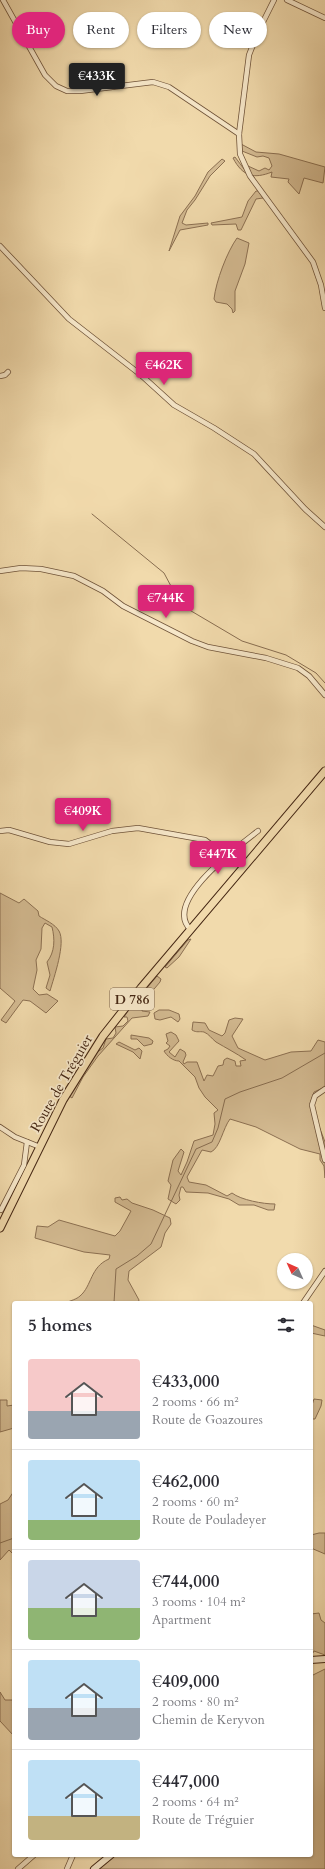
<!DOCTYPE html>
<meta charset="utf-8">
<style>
body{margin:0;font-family:Cardo,serif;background:#f2f2f3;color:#2b2b33;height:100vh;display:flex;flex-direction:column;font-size:15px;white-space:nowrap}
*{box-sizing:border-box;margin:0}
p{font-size:13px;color:#7c7c81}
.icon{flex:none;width:22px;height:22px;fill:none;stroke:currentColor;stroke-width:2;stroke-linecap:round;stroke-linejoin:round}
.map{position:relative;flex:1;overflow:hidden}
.sheet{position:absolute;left:12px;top:1301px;width:301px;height:556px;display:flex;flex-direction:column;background:#fff;border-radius:4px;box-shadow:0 1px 3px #0004}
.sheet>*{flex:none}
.banner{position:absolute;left:12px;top:12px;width:301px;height:36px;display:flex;gap:8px}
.needle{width:26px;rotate:315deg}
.fabs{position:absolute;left:277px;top:1253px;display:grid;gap:8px}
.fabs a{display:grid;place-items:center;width:36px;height:36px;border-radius:50%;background:#fff;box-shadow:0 1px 3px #0004;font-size:20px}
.price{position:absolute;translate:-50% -34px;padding:0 9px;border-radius:4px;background:#db2777;color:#fff;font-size:13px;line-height:26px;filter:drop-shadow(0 1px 2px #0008)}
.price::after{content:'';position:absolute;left:50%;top:24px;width:12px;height:9px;margin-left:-6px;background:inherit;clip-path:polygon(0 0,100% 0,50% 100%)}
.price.selected{background:#222;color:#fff}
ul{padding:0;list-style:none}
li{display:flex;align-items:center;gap:12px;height:100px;padding:0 16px}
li+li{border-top:1px solid #e1e1e2}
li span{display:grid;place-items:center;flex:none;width:112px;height:80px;border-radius:4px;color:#555}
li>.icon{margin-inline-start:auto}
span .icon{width:48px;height:48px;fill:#fffc;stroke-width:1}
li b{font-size:17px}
h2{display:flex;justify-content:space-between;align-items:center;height:48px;padding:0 16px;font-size:17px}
.chip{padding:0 14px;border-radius:18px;background:#fff;box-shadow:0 1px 3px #0004;font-size:14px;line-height:36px}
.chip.selected{background:#db2777;color:#fff}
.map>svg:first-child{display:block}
.green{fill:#d4bb92;stroke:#8c7052}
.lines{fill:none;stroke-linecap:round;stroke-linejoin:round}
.stream{stroke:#886d50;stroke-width:1}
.street-casing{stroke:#6f5339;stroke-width:6}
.secondary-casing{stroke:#442613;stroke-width:8}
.primary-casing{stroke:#442613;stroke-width:9}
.street{stroke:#f6e7c9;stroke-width:4.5}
.secondary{stroke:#f6e7c9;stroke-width:6}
.primary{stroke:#f1daac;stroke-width:7}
.labels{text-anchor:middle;stroke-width:3.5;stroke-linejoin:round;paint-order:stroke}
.shield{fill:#f6e7c9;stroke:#79604a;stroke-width:1}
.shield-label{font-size:13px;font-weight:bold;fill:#442613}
.street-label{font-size:14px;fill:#442613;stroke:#f6e7c9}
</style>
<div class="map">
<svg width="325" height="1869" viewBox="0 0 325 1869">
<rect width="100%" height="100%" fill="#f1daac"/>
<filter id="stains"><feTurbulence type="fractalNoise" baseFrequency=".005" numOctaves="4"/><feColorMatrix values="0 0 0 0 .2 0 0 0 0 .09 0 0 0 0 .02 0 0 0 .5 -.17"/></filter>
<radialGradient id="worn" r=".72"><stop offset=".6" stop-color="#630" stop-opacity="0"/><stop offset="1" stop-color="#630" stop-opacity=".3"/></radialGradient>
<g class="green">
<path d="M241 144 256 152 279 154 325 167 323 183 304 178 299 194 288 182 289 179 271 177 272 172C254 179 243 177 233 158L235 157 244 169 248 166 259 171 265 168 269 170 272 166 269 158 263 156 257 157 242 151Z"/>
<path d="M222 159 225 161 210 176 195 200 187 210 182 223 186 225 208 223V225L180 230 169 251 180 216 195 196 208 172Z"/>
<path d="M256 191H259L263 198 256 199 241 230H238L236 224 212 225 211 223 242 217 248 201Z"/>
<path d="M237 238 249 243 245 264 235 291V311L233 313 232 309 227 304 216 302 214 299C216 281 227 252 237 238Z"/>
<path d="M0 893 19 903 24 899 38 911 39 916C45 920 55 924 59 931 66 943 54 977 50 991L46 988 50 975 47 962C55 952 55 939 52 927L45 923 42 928 41 949 36 960 37 970 33 989 39 995 47 994 58 1001 46 1013 30 1001 23 1000 6 1023 1 1020 15 1001 0 988Z"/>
<path d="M191 939 179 957 167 968 165 967 188 940Z"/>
<path d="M157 976 161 979 160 982 144 1001 142 1011 150 1012 148 1016 132 1018 98 1056 83 1077 72 1098 69 1096 96 1053 103 1048 106 1039 113 1038 116 1033 115 1027 123 1026 128 1021 127 1017H124L130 1008Z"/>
<path d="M159 1010H169L179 1014 180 1019 178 1022 171 1017 160 1020 155 1019 154 1013Z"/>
<path d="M235 1018 243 1019 232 1036 238 1048 265 1060 291 1052 311 1051 318 1040 325 1042V1087L314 1092 311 1101 314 1104 317 1121 325 1142V1178L324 1166 320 1160V1154L300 1149 256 1127 230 1119C223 1128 220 1148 211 1152L202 1150 187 1177 189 1182 206 1185 227 1196 232 1193C241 1200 263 1204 275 1204L274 1210H268L254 1205H239L229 1199 208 1193 186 1192 183 1187H181L179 1195 180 1200 176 1204 168 1199 171 1185 168 1181 173 1160 181 1149 184 1152 178 1171 181 1175 187 1162 194 1141 213 1135 215 1124 214 1113 218 1110 205 1097 199 1088 195 1077 179 1061C173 1061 167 1056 164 1051L168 1049 170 1046 166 1043 168 1041 166 1034 171 1032 176 1035 179 1041 169 1052 175 1057 180 1049 185 1052 186 1055 183 1062 184 1064 187 1062H197L204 1081 207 1075 213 1076 218 1066 223 1065 224 1060 227 1058 235 1061 236 1066H241L240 1061 246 1060C236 1053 226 1048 216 1042 212 1039 209 1034 204 1032 199 1031 197 1033 192 1030L193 1022 205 1023 209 1030 222 1036 225 1033 229 1020Z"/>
<path d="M131 1035 149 1038 153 1041 152 1044 144 1046 137 1039H131Z"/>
<path d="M119 1042 135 1050 139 1048 142 1051 140 1059 133 1052 116 1044Z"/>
<path d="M120 1197 122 1200 127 1199 132 1203 153 1210 170 1218 171 1224 165 1233 161 1247 129 1271 128 1280 139 1300 138 1303H65C70 1301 77 1299 80 1296 92 1286 90 1267 109 1259L110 1255 84 1252 35 1238 37 1226 48 1227 59 1220 115 1236 120 1231 131 1211 115 1202V1198Z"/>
<path d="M311 1325 325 1330V1336L311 1333Z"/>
<path d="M314 1399 322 1400 321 1406 315 1419H311V1408Z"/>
<path d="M0 1400H7V1406L14 1405V1428L0 1432Z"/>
<path d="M14 1491V1555L9 1550 0 1560V1504L8 1500Z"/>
<path d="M319 1533H325V1554L311 1548V1535Z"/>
<path d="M319 1613 321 1620 325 1623V1655L314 1651 311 1656V1614Z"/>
<path d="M325 1669V1869H96L113 1855H311V1676Z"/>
<path d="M0 1692 5 1700H14V1736L0 1721Z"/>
</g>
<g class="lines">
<g class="stream">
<path d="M92 514 164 573 181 605 242 641 286 655 316 673 325 683"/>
<path d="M114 1303 116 1269 137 1256 151 1244 196 1149 212 1142 218 1128 225 1099 240 1092 282 1078 325 1053"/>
<path d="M0 1543 14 1538"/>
</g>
<defs>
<g id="street">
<path d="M3 0 45 75 56 86 67 91H80L153 82 169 87 239 134"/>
<path d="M274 0 258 32 249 55 239 134 240 154 250 176 313 262 321 285 325 308"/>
<path d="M287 0 325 18"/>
<path d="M0 246 69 319 141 375 174 405 214 428 254 454 305 509 325 527"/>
<path d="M0 376 5 375 8 372"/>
<path d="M0 571 21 568 41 569 74 576 103 591 123 606 192 641 208 647 266 658 298 668 309 676 325 695"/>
<path d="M0 831 9 830 50 842 69 844 112 831 138 828 205 840 217 849 225 858"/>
<path d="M191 930C161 902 239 846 258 831"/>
<path d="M325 1089 315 1096 312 1105 325 1160"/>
<path d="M0 1127 15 1137 40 1147"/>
<path d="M1 1210 24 1165 27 1142"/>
<path d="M303 1303 325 1271"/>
<path d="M18 1869 34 1855"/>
<path d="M67 1869 73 1855"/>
</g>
<g id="secondary">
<path d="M311 1660 325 1659"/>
<path d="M94 1869 111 1855"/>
</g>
<path id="primary" d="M0 1228 63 1100 103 1036 141 988 325 771"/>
</defs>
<use href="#street" class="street-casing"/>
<use href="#secondary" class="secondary-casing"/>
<use href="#primary" class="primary-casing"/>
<use href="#street" class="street"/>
<use href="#secondary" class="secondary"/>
<use href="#primary" class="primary"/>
</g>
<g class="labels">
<rect class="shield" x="110" y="988" width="44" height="22" rx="3"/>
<g class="shield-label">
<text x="132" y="1004">D 786</text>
</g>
<g class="street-label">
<text transform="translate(61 1083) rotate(-60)" y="5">Route de Tréguier</text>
</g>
</g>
<rect width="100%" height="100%" filter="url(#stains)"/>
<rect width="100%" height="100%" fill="url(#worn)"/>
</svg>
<div class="fabs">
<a><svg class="needle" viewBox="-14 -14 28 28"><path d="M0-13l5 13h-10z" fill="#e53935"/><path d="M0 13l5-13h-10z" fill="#7c7c81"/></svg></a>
</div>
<b class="price selected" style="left:97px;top:97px">€433K</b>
<b class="price" style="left:164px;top:386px">€462K</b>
<b class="price" style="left:166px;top:619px">€744K</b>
<b class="price" style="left:83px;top:832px">€409K</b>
<b class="price" style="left:218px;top:875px">€447K</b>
<div class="banner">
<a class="chip selected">Buy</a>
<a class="chip">Rent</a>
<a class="chip">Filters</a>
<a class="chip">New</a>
</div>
<section class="sheet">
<h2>5 homes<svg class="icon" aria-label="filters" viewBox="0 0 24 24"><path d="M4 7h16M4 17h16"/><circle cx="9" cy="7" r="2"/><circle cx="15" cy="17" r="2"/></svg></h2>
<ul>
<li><span style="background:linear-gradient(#f6c9c9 65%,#9aa5b1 0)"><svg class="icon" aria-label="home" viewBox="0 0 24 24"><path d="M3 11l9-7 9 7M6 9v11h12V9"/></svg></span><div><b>€433,000</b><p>2 rooms · 66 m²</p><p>Route de Goazoures</p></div></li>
<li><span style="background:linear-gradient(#bfe0f5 75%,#8fb573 0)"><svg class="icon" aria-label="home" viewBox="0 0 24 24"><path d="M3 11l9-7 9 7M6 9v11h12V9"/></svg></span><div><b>€462,000</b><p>2 rooms · 60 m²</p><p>Route de Pouladeyer</p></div></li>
<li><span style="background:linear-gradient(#c9d6e8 60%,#8fb573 0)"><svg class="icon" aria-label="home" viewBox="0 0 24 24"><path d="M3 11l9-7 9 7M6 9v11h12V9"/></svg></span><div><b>€744,000</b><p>3 rooms · 104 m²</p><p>Apartment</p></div></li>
<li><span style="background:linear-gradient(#bfe0f5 60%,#9aa5b1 0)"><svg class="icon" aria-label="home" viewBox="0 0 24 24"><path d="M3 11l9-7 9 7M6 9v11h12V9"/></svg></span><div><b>€409,000</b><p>2 rooms · 80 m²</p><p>Chemin de Keryvon</p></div></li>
<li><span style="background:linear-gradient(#bfe0f5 70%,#c2b280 0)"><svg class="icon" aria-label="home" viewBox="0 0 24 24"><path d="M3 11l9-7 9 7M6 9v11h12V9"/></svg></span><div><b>€447,000</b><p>2 rooms · 64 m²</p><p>Route de Tréguier</p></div></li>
</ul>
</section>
</div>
